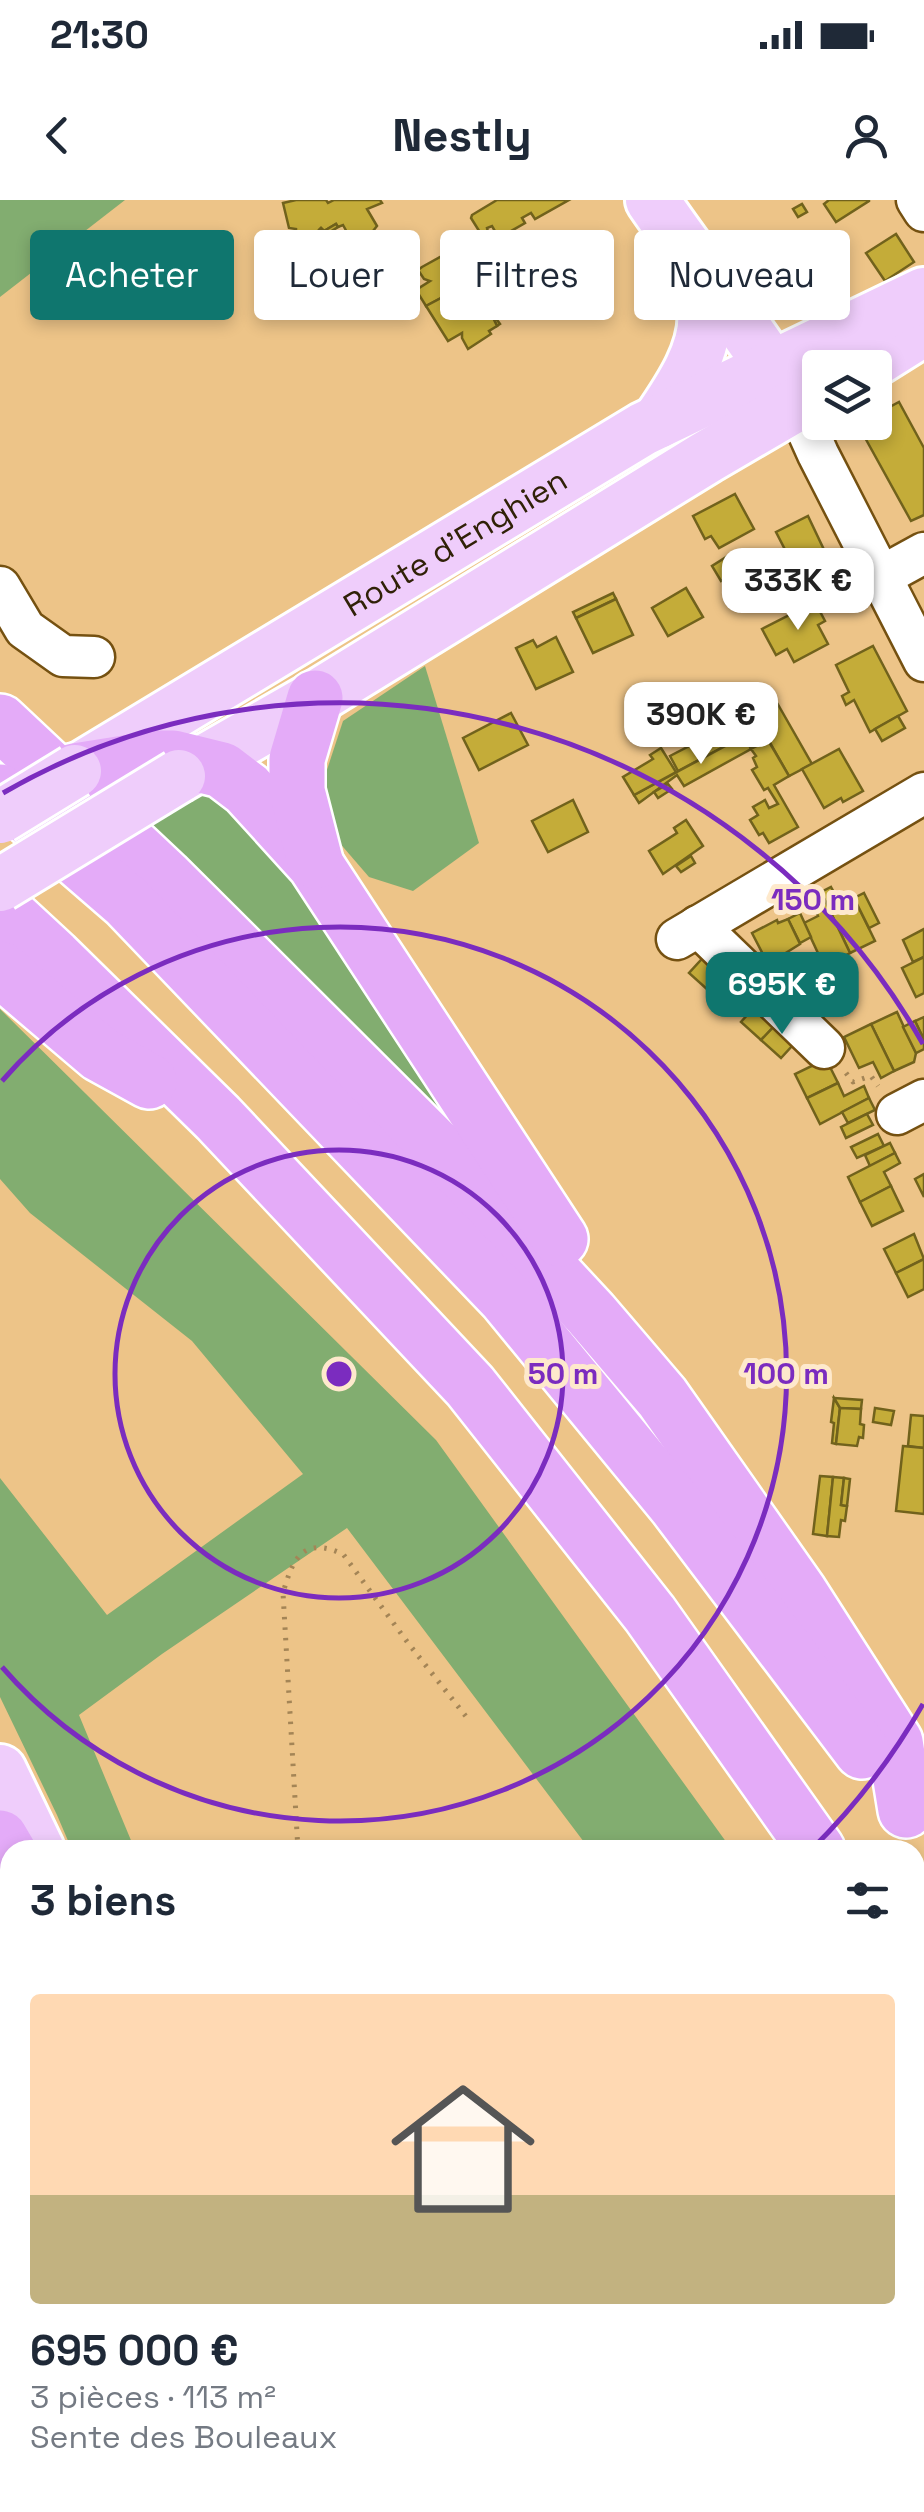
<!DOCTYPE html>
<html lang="fr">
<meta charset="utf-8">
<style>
body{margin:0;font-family:"Space Grotesk",sans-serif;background:#f2f2f3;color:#1f2937;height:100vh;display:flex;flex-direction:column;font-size:38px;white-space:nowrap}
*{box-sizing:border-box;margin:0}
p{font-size:32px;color:#747a83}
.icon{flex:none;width:55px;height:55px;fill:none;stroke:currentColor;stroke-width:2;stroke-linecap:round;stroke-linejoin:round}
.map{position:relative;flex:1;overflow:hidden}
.details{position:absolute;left:0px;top:1640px;width:925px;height:672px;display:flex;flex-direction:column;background:#fff;border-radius:30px 30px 0 0;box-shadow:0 5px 15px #0003}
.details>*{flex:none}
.top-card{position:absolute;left:30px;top:30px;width:865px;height:90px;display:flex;gap:20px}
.controls{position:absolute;left:802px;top:150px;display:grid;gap:20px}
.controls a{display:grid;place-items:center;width:90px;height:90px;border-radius:10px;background:#fff;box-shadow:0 5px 15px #0003;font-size:50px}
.price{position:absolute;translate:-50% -85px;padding:0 22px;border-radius:20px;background:#fff;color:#222;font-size:32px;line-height:65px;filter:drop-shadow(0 2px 5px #0008)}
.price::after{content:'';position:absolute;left:50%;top:60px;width:30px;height:22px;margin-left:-15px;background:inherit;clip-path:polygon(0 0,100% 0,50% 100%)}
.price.selected{background:#0f766e;color:#fff}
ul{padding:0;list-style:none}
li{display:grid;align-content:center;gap:20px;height:530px;padding:0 30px}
li span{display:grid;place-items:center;height:310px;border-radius:10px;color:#555}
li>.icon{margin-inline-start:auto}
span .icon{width:180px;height:180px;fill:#fffc;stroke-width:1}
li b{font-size:42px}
h2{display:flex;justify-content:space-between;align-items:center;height:120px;padding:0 30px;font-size:42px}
.chip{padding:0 35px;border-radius:10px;background:#fff;box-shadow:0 5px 15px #0003;font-size:35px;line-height:90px}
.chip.selected{background:#0f766e;color:#fff}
.status{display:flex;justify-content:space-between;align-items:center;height:70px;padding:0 50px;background:#fff;direction:ltr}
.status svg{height:28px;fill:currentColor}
header{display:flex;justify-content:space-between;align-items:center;height:130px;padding:0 30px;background:#fff;font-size:45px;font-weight:700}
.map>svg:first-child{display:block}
.green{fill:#82ad70}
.building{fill:#c4ac39;stroke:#71621c;stroke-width:2.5}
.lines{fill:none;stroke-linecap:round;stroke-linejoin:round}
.minor-tunnel{stroke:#c7a36e;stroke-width:40;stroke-dasharray:40 20;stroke-linecap:butt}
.minor-casing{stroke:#755111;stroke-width:45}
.major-casing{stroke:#fff;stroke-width:58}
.highway-casing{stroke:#fff;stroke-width:60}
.path{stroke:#a48556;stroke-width:5;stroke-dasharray:2.5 8;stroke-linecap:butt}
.minor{stroke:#fff;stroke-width:40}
.major{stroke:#efcdfb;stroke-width:52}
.highway{stroke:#e4abf8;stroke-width:55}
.major-bridge-casing{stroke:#fff;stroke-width:58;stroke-linecap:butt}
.major-bridge{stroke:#efcdfb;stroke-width:52}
.ring{fill:none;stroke:#7b2cbf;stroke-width:5}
.labels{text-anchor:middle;stroke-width:10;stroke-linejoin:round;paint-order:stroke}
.street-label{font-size:32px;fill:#302107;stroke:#fee9cc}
.centre{fill:#7b2cbf;stroke:#fee9cc;stroke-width:5}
.ring-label{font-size:30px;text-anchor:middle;font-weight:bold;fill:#7b2cbf;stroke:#fee9cc;stroke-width:10;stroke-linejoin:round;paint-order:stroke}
</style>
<div class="status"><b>21:30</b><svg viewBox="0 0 49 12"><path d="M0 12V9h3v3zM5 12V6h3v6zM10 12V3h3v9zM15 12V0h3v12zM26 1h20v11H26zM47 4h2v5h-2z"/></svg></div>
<header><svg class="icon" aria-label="back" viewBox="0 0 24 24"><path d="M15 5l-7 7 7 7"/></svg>Nestly<svg class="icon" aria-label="person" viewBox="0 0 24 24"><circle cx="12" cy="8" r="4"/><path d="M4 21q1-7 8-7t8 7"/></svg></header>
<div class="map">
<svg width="924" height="2312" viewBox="0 0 924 2312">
<rect width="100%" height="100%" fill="#edc488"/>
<g class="green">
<path d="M0 0H125L0 97Z"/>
<path d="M425 466 479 643 413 691 369 677 331 633 323 582 343 521Z"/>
<path d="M197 593 250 603 472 947 148 622Z"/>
<path d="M0 809 436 1240 732 1650H590L347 1328 162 1454 79 1515 135 1650H72L57 1615 0 1497V1278L107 1415 303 1274 192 1141 30 1013 0 979Z"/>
<path d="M0 1817 10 1830V1921L0 1902Z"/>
<path d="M915 1871 924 1888V2098L919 2100 915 2095Z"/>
<path d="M10 2141V2212L0 2221V2147Z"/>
<path d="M337 2303V2302L407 2303 405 2312H341Z"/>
</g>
<g class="building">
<path d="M296 0H326L328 3 334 0H380L382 3 367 9 377 26 373 31 353 43 343 25 338 27 336 24 324 31 321 28 319 30 321 38 318 39 324 61 329 60 327 54 337 52V54L341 53 343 60 348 59 355 83 349 85 354 101 351 105 327 110 324 100 327 95 312 99 301 61 289 64 282 35 296 32V29L289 28 283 3Z"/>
<path d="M497 0H569L535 19 531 13 522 18 525 23 499 38 492 26 487 28 488 32 481 34 471 18 472 15Z"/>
<path d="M829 0H869V1L836 22 824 4Z"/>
<path d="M802 4 807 12 798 17 793 9Z"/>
<path d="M336 24 338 27 330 32 336 34 341 53 327 54 329 60 324 61 318 39 321 38 319 30 321 28 324 31Z"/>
<path d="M896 34 914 62 885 81 866 53Z"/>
<path d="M477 40 483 48V55L497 47 513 72 526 65 536 83 531 87 525 86 533 99 508 116 504 111 495 117 500 124 497 126 475 80 426 106 416 90 430 81 424 79 418 70 422 67 442 56 450 68 459 63 454 55Z"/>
<path d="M475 80 497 126 489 131 491 134 468 149 462 138V133L448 141 426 106Z"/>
<path d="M899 202 924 248V315L911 321 858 225 875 222V215Z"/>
<path d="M735 294 754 329 719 348 711 336 705 339 693 316Z"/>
<path d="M808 316 826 354 795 369 776 332Z"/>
<path d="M731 354 741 369 721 381 712 366Z"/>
<path d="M686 388 703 417 668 436 652 408Z"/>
<path d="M613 393 616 399 576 418 573 412Z"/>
<path d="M616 399 633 435 593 453 576 418Z"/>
<path d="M815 402 825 421 818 425 828 444 794 462 787 449 776 455 762 429Z"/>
<path d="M556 437 573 472 536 489 516 448 533 440 537 447Z"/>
<path d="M873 446 907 511 870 532 854 500 846 505 842 496 849 492 836 465Z"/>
<path d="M776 501 812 564 789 576 753 513Z"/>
<path d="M511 513 528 545 479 570 463 538Z"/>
<path d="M753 513 768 540 751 549 736 522Z"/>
<path d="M898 516 905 528 882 541 875 529Z"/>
<path d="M736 522 744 536 678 571 670 556Z"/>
<path d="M744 536 751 549 684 586 677 575 639 603 634 595Z"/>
<path d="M768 540 789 576 774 585 798 627 769 643 763 633 759 635 750 620 758 615 753 607 765 600 769 608 778 604 768 588 764 590 752 570 757 567 753 558 756 556 751 549Z"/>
<path d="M661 548 676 572 634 595 623 577 653 559 650 555Z"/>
<path d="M839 549 863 591 843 602 841 598 824 608 802 569Z"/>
<path d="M668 584 672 589 658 598 654 592Z"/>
<path d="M573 600 588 632 548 652 532 621Z"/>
<path d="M686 620 703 646 663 674 649 651 677 633 674 628Z"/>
<path d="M691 656 695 663 681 672 676 666Z"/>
<path d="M831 687 841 705 854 698 875 741 850 753 821 692Z"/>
<path d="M821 692 850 753 824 766 804 723 818 716 810 698Z"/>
<path d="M864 693 879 723 869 728 854 698Z"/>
<path d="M800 713 811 737 800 743 788 719Z"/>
<path d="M788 719 800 744 768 764 752 733 777 720 778 723Z"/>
<path d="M924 729V757L913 762 903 740Z"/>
<path d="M711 749 731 767 709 791 689 773Z"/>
<path d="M924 757V793L916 797 902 768Z"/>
<path d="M731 767 750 785 729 809 709 791Z"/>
<path d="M764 796 784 816 761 840 741 822Z"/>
<path d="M897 812 916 853 914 862 894 871 871 824Z"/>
<path d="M784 816 803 834 781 858 761 840Z"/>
<path d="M924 817V840L915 821Z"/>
<path d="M915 821 924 840V849L916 853 903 827Z"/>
<path d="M871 824 894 871 881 878 873 862 859 868 844 837Z"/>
<path d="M826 859 838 883 807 898 795 874Z"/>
<path d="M838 883 844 896 864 886 869 898 820 924 807 898Z"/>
<path d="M869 898 875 910 848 923 842 912Z"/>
<path d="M867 914 873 925 846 938 841 927Z"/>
<path d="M878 934 884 946 857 958 851 947Z"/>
<path d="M890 943 895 953 870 966 865 955Z"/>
<path d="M895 953 900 963 884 972 891 986 860 1002 848 977Z"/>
<path d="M924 974V997L915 979Z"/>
<path d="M891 986 903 1011 872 1026 860 1002Z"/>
<path d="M914 1034 924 1059 896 1073 884 1049Z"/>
<path d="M924 1059V1089L908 1097 896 1073Z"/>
<path d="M834 1198 840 1208 836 1244 832 1243 834 1223 831 1222Z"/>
<path d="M834 1198 862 1200 861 1209 840 1208Z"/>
<path d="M840 1208 861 1209 860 1224 864 1225 863 1238 859 1237 857 1246 836 1244Z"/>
<path d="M875 1208 894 1211 891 1225 873 1222Z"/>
<path d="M911 1215 924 1216V1248L908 1246Z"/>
<path d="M903 1246 924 1248V1314L896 1311Z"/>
<path d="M820 1276 833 1277 827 1336 813 1334Z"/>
<path d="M833 1277 844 1278 841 1305 847 1306 845 1321 841 1320 839 1337 827 1336Z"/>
<path d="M844 1278 850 1279 847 1306 841 1305Z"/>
<path d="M915 2232 924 2234 923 2277 915 2275Z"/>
<path d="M720 2302H799V2303L789 2312H729Z"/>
</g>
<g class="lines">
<path class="minor-tunnel" d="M915 1921 924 1898"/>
<defs>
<g id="minor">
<path d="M917 0 924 11"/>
<path d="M796 205 818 254 924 461"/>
<path d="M882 376 924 353"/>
<path d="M0 387 25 429 63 456 94 457"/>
<path d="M698 726 824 848"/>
<path d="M677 739 924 593"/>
<path d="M897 914 924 900"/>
<path d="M0 2020 10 2038"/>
<path d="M0 2129 10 2125"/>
<path d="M46 2302 54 2312"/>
<path d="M153 2302 158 2312"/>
<path d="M842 2312 844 2302"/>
</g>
<g id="major">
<path d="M652 0C697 66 748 128 790 195"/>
<path d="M862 168 924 129"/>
<path d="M658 222C680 190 709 148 704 107 702 92 697 76 693 61"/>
<path id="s1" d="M77 571 643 229 924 94"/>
<path d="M179 576 315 498 707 257 820 191"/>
<path d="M0 1571 38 1650"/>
<path d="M0 1718 10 1735"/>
<path d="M0 1777 10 1790"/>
<path d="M252 2302 256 2312"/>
<path d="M299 2302 303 2312"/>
</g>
<g id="highway">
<path d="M0 522 165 677 437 948 591 1114 662 1197 799 1392 895 1542 906 1610"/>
<path d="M75 571 157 558H173L222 570 247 589 315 664 560 1039"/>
<path d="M0 592 127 702 506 1098 676 1305 862 1551"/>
<path d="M315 661 297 591V559L315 498"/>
<path d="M0 707 54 757 218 918 470 1186 650 1414 817 1650"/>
<path d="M0 769 100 854 149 881"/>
<path d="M0 1638 10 1655"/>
<path d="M915 1796 924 1810"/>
</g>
</defs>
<use href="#minor" class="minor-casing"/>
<use href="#major" class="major-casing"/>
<use href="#highway" class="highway-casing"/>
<g class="path">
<path d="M846 873 853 882 871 876 878 886"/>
<path d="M298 1650 283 1393C293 1358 303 1336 343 1354L408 1443 468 1519"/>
</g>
<use href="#minor" class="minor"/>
<use href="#major" class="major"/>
<use href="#highway" class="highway"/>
<defs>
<g id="major-bridge">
<path d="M0 617 75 571"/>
<path d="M0 685 179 576"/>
</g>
</defs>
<use href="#major-bridge" class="major-bridge-casing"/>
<use href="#major-bridge" class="major-bridge"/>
</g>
<g class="ring">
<circle cx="339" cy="1174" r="224"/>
<path d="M2 881A447 447 0 1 1 2 1467"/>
<path d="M923 1504A671 671 0 0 1 813 1648M3 593A671 671 0 0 1 923 844"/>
</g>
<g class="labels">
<g class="street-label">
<text dy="11" stroke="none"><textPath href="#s1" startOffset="442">Route d'Enghien</textPath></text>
</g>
</g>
<circle cx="339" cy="1174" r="15" class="centre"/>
<g class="ring-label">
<text x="813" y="710">150 m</text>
<text x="563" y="1184">50 m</text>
<text x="786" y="1184">100 m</text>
</g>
</svg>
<div class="controls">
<a><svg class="icon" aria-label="layers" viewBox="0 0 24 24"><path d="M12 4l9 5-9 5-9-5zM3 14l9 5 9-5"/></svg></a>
</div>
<b class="price" style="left:798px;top:433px">333K €</b>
<b class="price" style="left:701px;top:567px">390K €</b>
<b class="price selected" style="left:782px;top:837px">695K €</b>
<div class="top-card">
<a class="chip selected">Acheter</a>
<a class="chip">Louer</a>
<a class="chip">Filtres</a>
<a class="chip">Nouveau</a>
</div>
<section class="details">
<h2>3 biens<svg class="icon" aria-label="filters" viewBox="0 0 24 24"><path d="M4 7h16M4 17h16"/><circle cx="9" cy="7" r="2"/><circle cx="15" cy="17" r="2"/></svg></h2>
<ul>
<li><span style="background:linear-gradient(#ffd9b3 65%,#c2b280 0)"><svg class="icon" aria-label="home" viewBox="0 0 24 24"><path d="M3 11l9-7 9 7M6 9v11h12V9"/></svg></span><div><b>695 000 €</b><p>3 pièces · 113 m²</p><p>Sente des Bouleaux</p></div></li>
</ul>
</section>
</div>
